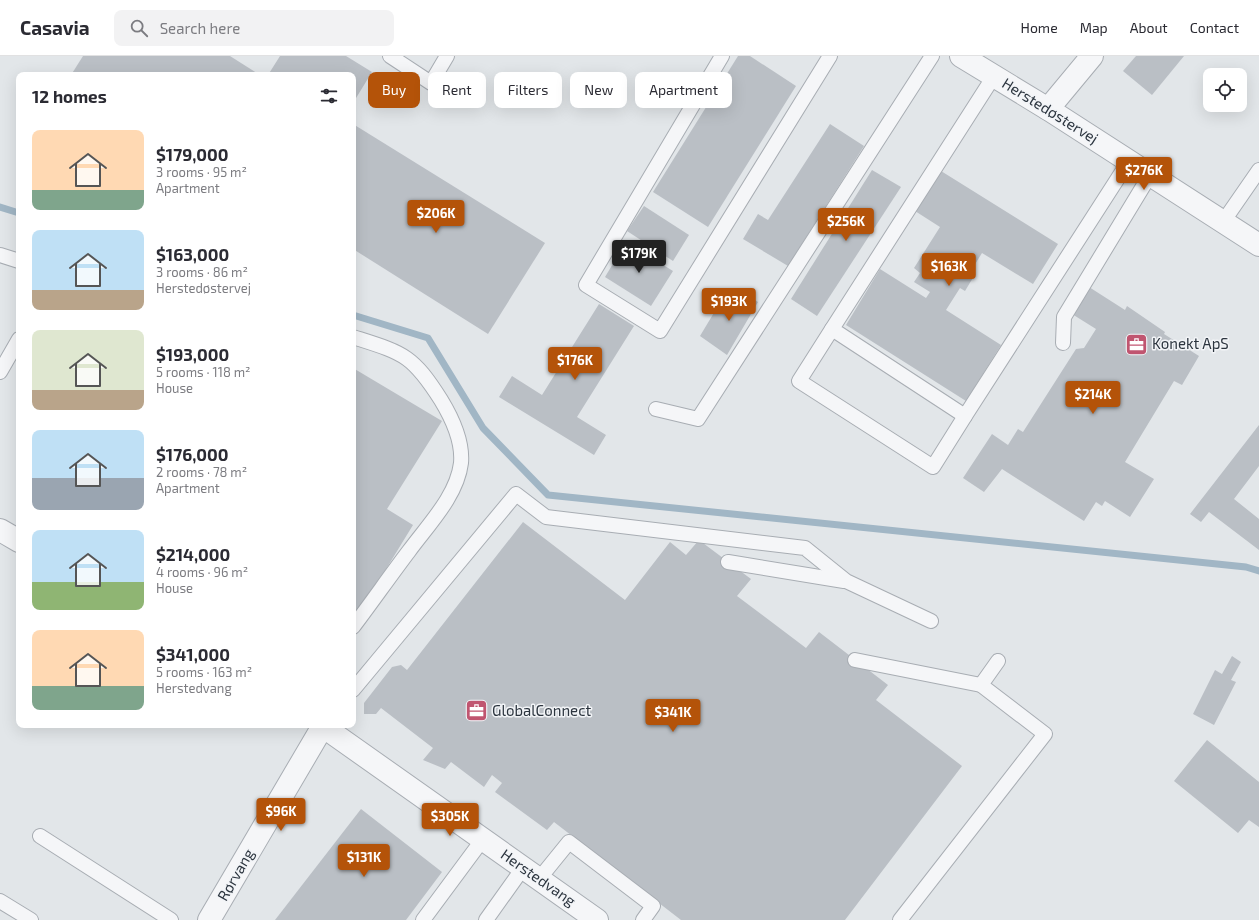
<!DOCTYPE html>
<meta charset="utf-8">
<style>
body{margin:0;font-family:"Exo 2",sans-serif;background:#f2f2f3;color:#2b2b33;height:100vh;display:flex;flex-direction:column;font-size:15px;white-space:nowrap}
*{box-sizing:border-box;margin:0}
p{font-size:13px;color:#7c7c81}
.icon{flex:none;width:22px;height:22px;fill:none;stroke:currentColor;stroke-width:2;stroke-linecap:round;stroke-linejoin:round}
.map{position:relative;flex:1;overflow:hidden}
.drawer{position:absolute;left:16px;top:16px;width:340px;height:656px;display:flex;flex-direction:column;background:#fff;border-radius:8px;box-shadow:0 4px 16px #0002}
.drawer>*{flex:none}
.top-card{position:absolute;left:368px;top:16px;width:380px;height:36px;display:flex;gap:8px}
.buttons{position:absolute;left:1203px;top:12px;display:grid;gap:8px}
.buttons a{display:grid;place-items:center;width:44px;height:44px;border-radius:8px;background:#fff;box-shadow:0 4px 16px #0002;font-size:20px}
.price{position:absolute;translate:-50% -34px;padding:0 9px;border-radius:4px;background:#b45309;color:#fff;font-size:13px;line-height:26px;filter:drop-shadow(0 1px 2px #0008)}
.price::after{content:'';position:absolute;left:50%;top:24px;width:12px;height:9px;margin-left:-6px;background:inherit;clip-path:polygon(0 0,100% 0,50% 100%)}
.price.selected{background:#222;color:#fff}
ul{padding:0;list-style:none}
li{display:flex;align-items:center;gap:12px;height:100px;padding:0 16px}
li span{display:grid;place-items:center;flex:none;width:112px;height:80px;border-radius:8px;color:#555}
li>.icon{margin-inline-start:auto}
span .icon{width:48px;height:48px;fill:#fffc;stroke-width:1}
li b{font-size:17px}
h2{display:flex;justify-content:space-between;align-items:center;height:48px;padding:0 16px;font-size:17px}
.tag{padding:0 14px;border-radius:8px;background:#fff;box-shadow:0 4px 16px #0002;font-size:14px;line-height:36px}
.tag.selected{background:#b45309;color:#fff}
header{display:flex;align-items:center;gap:24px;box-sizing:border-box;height:56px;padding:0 20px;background:#fff;border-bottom:1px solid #e1e1e2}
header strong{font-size:19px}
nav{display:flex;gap:22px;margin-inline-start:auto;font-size:14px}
.search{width:280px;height:36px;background:#f2f2f3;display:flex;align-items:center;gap:10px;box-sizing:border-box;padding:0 14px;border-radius:8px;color:#7c7c81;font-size:15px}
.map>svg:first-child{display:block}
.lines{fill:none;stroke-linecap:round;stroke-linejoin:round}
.stream{stroke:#a1b6c5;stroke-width:7}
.building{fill:#babfc5}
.service-casing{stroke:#a8adb3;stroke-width:16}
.minor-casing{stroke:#a8adb3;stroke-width:24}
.tertiary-casing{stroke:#a8adb3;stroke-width:24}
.service{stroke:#f5f6f8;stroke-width:14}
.minor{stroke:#f5f6f8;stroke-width:22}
.tertiary{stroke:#f5f6f8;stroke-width:22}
.labels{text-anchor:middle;stroke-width:3;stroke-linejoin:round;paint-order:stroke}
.street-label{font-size:15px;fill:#2c353f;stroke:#f2f4f7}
.poi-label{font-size:15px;fill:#2c353f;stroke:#f2f4f7;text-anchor:start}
</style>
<header>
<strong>Casavia</strong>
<div class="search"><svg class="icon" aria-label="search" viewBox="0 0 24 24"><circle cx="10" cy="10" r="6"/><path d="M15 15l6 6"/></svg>Search here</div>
<nav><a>Home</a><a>Map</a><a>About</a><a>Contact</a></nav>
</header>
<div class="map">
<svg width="1259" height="864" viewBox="0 0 1259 864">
<rect width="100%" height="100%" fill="#e2e6e9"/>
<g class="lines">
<g class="stream">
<path d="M0 151 19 157"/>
<path d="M353 259 428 282 483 372 548 439 1246 511 1259 515"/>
</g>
</g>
<g class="building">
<path d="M83 0H230L260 19H71Z"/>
<path d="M280 0H346L372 16 353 47V19H268Z"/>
<path d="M738 0H750L796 30 708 171 653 136Z"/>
<path d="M1136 0H1184L1152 39 1123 15Z"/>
<path d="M353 68 545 187 488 278 353 193Z"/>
<path d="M830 68 864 90 788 210 743 183 758 158 768 164Z"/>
<path d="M872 114 901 131 817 260 791 243Z"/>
<path d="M941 115 1058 188 1033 228 982 197 969 218 974 220 965 235 960 232 946 254 1001 289 966 345 846 269 880 213 926 242 930 236 914 226 920 217 914 212 940 171 915 155Z"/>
<path d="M644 150 689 179 673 205 627 175Z"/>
<path d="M626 186 673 215 651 250 605 221Z"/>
<path d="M1089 231 1125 254 1127 250 1165 276 1164 278 1199 300 1182 329 1174 325 1125 406 1154 423 1130 461 1105 445 1102 450 1096 446 1084 465 1002 413 984 436 963 422 992 378 1008 389 1018 373 1023 376 1076 293 1084 292 1096 273 1072 258Z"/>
<path d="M740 235 758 246 727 299 700 280 721 245 730 251Z"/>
<path d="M599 248 634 270 577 361 606 379 594 399 499 341 512 320 542 339Z"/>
<path d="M353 312 442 365 387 453 413 469 353 567Z"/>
<path d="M1259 369V410L1234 443 1259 463V494L1209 456 1201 466 1190 458Z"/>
<path d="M523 466 625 544 670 486 686 499 699 484 751 523 737 540 806 592 819 576 888 629 876 644 962 710 845 864H681L554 766 547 774 495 736 502 727 492 719 484 731 451 706 445 713 423 704 433 692 381 652 376 658H364V647L392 611 401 609 407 614Z"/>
<path d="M1232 600 1241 606 1231 624 1236 626 1214 669 1193 658 1215 614 1222 618Z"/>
<path d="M1207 684 1259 726V771L1249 764 1238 777 1174 725Z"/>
<path d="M361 753 442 816 406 864H275Z"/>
</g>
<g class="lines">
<defs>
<g id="service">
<path d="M390 0 431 27 447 0"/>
<path d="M722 0 586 229 660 275 830 0"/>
<path d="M994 20 832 273 965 360 1129 105"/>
<path d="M1223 166 1259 114"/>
<path d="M0 199 19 205"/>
<path d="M832 273 799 325 933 411 965 360"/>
<path d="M353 281C403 297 412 298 441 344 452 362 463 384 461 407 457 440 428 469 409 495 390 520 372 546 353 571"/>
<path d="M1063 287 1064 261 1150 119"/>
<path d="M0 316 19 283"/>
<path d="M656 353 698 363 932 0"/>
<path d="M728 506 844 525"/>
<path d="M855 604 981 629"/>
<path d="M353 634 516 438 546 461 805 492 846 525 931 565"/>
<path d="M40 780 171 864"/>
<path d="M539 823 569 786 653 850 643 864"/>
<path d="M0 845 31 864"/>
<path d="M423 864 483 783"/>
<path d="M486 864 523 812"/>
<path d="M900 864 1045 678 981 629 998 605"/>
</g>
<g id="minor">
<path d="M1048 53 1092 0"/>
<path d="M0 474 19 485"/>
<path d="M321 669 597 864"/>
<path d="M209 864 323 670"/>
</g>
<path id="tertiary" d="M961 0 1048 53 1259 189"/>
</defs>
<use href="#service" class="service-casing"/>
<use href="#minor" class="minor-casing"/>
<use href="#tertiary" class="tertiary-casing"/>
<use href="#service" class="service"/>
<use href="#minor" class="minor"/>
<use href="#tertiary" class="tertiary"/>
</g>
<defs>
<symbol id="office-square" viewBox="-11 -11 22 22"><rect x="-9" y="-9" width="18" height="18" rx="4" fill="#c05570" stroke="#f2f4f7"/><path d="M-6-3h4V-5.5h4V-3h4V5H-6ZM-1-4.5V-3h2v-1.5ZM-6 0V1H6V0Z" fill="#fff"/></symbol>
</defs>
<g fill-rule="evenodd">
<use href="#office-square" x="1124" y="276" width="25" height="25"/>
<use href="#office-square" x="464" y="642" width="25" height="25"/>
</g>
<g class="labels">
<g class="street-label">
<text transform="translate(1050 55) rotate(32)" y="5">Herstedøstervej</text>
<text transform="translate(236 819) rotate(-60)" y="5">Rørvang</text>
<text transform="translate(538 822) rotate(35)" y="5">Herstedvang</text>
</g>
<g class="poi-label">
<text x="1152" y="293">Konekt ApS</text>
<text x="492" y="660">GlobalConnect</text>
</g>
</g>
</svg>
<div class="buttons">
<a><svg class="icon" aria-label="locate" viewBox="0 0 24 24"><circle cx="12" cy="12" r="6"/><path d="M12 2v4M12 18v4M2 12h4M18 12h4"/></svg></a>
</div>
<b class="price" style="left:1144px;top:135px">$276K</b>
<b class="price" style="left:436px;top:178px">$206K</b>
<b class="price" style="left:846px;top:186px">$256K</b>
<b class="price selected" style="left:639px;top:218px">$179K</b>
<b class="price" style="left:949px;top:231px">$163K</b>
<b class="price" style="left:729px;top:266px">$193K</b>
<b class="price" style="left:575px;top:325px">$176K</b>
<b class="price" style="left:1093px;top:359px">$214K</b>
<b class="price" style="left:673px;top:677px">$341K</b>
<b class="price" style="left:281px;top:776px">$96K</b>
<b class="price" style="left:450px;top:781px">$305K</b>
<b class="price" style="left:364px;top:822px">$131K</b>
<div class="top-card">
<a class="tag selected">Buy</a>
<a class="tag">Rent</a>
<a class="tag">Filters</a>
<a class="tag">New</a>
<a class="tag">Apartment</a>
</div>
<section class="drawer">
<h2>12 homes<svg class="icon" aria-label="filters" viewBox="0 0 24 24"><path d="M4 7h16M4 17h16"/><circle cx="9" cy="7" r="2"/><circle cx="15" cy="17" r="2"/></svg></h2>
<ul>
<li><span style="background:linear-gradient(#ffd9b3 75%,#7fa58c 0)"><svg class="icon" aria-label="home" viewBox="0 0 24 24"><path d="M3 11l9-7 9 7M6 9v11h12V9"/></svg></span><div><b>$179,000</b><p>3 rooms · 95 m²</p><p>Apartment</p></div></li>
<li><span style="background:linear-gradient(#bfe0f5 75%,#b9a48a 0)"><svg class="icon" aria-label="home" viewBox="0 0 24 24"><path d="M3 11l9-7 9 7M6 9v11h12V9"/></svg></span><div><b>$163,000</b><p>3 rooms · 86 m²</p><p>Herstedøstervej</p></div></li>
<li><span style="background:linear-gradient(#dfe7d0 75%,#b9a48a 0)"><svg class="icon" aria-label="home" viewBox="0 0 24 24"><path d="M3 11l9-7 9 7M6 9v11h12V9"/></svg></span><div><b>$193,000</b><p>5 rooms · 118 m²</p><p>House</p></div></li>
<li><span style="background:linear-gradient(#bfe0f5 60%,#9aa5b1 0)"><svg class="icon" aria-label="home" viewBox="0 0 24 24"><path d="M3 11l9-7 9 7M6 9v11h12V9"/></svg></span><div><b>$176,000</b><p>2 rooms · 78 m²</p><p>Apartment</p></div></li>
<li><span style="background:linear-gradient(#bfe0f5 65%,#8fb573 0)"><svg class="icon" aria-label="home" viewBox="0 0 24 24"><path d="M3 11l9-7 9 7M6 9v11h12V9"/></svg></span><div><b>$214,000</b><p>4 rooms · 96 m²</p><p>House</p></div></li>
<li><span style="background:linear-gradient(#ffd9b3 70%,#7fa58c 0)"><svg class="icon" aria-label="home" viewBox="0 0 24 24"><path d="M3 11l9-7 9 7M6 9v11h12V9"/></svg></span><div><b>$341,000</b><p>5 rooms · 163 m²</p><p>Herstedvang</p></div></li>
</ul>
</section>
</div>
